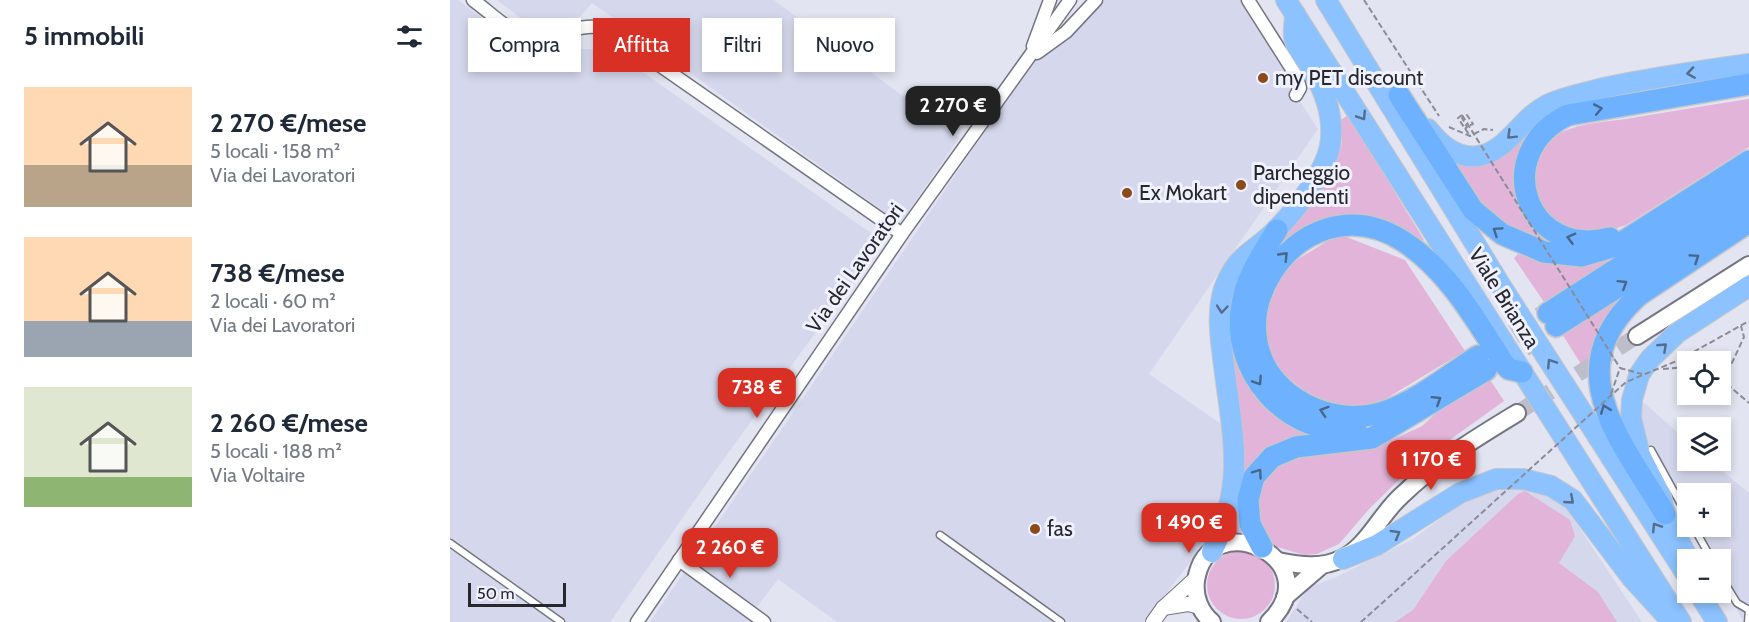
<!DOCTYPE html>
<html lang="it">
<meta charset="utf-8">
<style>
body{margin:0;font-family:Cabin,sans-serif;background:#f2f2f3;color:#1f2937;height:100vh;display:flex;flex-direction:column;font-size:22px;white-space:nowrap}
*{box-sizing:border-box;margin:0}
p{font-size:20px;color:#747a83}
.icon{flex:none;width:33px;height:33px;fill:none;stroke:currentColor;stroke-width:2;stroke-linecap:round;stroke-linejoin:round}
.map{position:relative;flex:1;overflow:hidden}
.details{display:flex;flex-direction:column;background:#fff;width:450px}
.details>*{flex:none}
.banner{position:absolute;left:18px;top:18px;width:570px;height:54px;display:flex;gap:12px}
.fabs{position:absolute;left:1227px;top:351px;display:grid;gap:12px}
.fabs a{display:grid;place-items:center;width:54px;height:54px;border-radius:0px;background:#fff;box-shadow:0 3px 9px #0003;font-size:30px}
.scale{position:absolute;left:18px;bottom:15px;width:98px;box-sizing:border-box;padding-left:6px;border:3px solid #27272c;border-top:0;font-size:16px;line-height:21px;white-space:nowrap;color:#27272c;-webkit-text-stroke:4px #eff1fe;paint-order:stroke}
.price{position:absolute;translate:-50% -51px;padding:0 14px;border-radius:12px;background:#d93025;color:#fff;font-size:20px;line-height:39px;filter:drop-shadow(0 2px 3px #0008)}
.price::after{content:'';position:absolute;left:50%;top:36px;width:18px;height:14px;margin-left:-9px;background:inherit;clip-path:polygon(0 0,100% 0,50% 100%)}
.price.on{background:#222;color:#fff}
ul{padding:0;list-style:none}
li{display:flex;align-items:center;gap:18px;height:150px;padding:0 24px}
li span{display:grid;place-items:center;flex:none;width:168px;height:120px;border-radius:0px;color:#555}
li>.icon{margin-inline-start:auto}
span .icon{width:72px;height:72px;fill:#fffc;stroke-width:1}
li b{font-size:26px}
h2{display:flex;justify-content:space-between;align-items:center;height:72px;padding:0 24px;font-size:26px}
.pill{padding:0 21px;border-radius:0px;background:#fff;box-shadow:0 3px 9px #0003;font-size:21px;line-height:54px}
.pill.on{background:#d93025;color:#fff}
main{display:flex;flex:1;min-height:0}
.map>svg:first-child{display:block}
.built{fill:#d5d8ec}
.green{fill:#e2b4da}
.lines{fill:none;stroke-linecap:round;stroke-linejoin:round}
.secondary-tunnel{stroke:#bdbeca;stroke-width:16;stroke-dasharray:16 8;stroke-linecap:butt}
.motorway-tunnel{stroke:#bdbeca;stroke-width:21;stroke-dasharray:21 10;stroke-linecap:butt}
.service-casing{stroke:#747580;stroke-width:9}
.minor-casing{stroke:#747580;stroke-width:15}
.tertiary-casing{stroke:#747580;stroke-width:16}
.secondary-casing{stroke:#747580;stroke-width:20}
.trunk-casing{stroke:#c7c7c8;stroke-width:22}
.motorway-casing{stroke:#c7c7c8;stroke-width:24}
.path{stroke:#8b8c95;stroke-width:2;stroke-dasharray:6 3;stroke-linecap:butt}
.service{stroke:#fff;stroke-width:6}
.minor{stroke:#fff;stroke-width:12}
.tertiary{stroke:#fff;stroke-width:14}
.secondary{stroke:#fff;stroke-width:16}
.trunk{stroke:#8bc2ff;stroke-width:20}
.motorway{stroke:#6eb2ff;stroke-width:21}
.path-bridge{stroke:#8b8c95;stroke-width:2;stroke-dasharray:6 3;stroke-linecap:butt}
.oneway{stroke:#546d8b}
.oneway2{stroke:#47668b}
.poi-dot{fill:#8c491a;stroke:#eff1fe;stroke-width:2}
.labels{text-anchor:middle;stroke-width:6;stroke-linejoin:round;paint-order:stroke}
.poi-label{font-size:21px;fill:#27272c;stroke:#eff1fe;text-anchor:start}
.street-label{font-size:21px;fill:#27272c;stroke:#eff1fe}
</style>
<main>
<section class="details">
<h2>5 immobili<svg class="icon" aria-label="filters" viewBox="0 0 24 24"><path d="M4 7h16M4 17h16"/><circle cx="9" cy="7" r="2"/><circle cx="15" cy="17" r="2"/></svg></h2>
<ul>
<li><span style="background:linear-gradient(#ffd9b3 65%,#b9a48a 0)"><svg class="icon" aria-label="home" viewBox="0 0 24 24"><path d="M3 11l9-7 9 7M6 9v11h12V9"/></svg></span><div><b>2 270 €/mese</b><p>5 locali · 158 m²</p><p>Via dei Lavoratori</p></div></li>
<li><span style="background:linear-gradient(#ffd9b3 70%,#9aa5b1 0)"><svg class="icon" aria-label="home" viewBox="0 0 24 24"><path d="M3 11l9-7 9 7M6 9v11h12V9"/></svg></span><div><b>738 €/mese</b><p>2 locali · 60 m²</p><p>Via dei Lavoratori</p></div></li>
<li><span style="background:linear-gradient(#dfe7d0 75%,#8fb573 0)"><svg class="icon" aria-label="home" viewBox="0 0 24 24"><path d="M3 11l9-7 9 7M6 9v11h12V9"/></svg></span><div><b>2 260 €/mese</b><p>5 locali · 188 m²</p><p>Via Voltaire</p></div></li>
</ul>
</section>
<div class="map">
<svg width="1299" height="622" viewBox="0 0 1299 622">
<rect width="100%" height="100%" fill="#e2e4f1"/>
<g class="built">
<path d="M0 0H8L74 49H160L432 241 268 467 160 622H0Z"/>
<path d="M47 0H324L509 138 450 223 142 3 130 17 80 25Z"/>
<path d="M650 0H791L843 82 846 95 868 129 699 374 774 426 778 486 762 534 694 622H387L328 579 304 611 308 622H200L594 45Z"/>
<path d="M1191 400 1237 441 1238 460 1260 461 1299 493V612L1292 619 1271 582 1270 560 1258 559 1239 527 1270 526V494H1238L1237 525 1207 472 1196 446 1191 419Z"/>
<path d="M1079 486 1113 503 1192 622H836L859 587 884 578 963 539 1014 501 1047 489Z"/>
</g>
<g class="green">
<path d="M1299 99V147L1176 225C1158 232 1136 236 1117 228 1079 212 1075 157 1109 134 1128 123 1155 122 1176 119 1217 112 1258 105 1299 99Z"/>
<path d="M1111 107 1070 161 1110 245 1082 243 1038 215 1008 175 1004 160 1080 127Z"/>
<path d="M898 115 974 240 969 243 911 219 812 263 880 174 892 143 891 120Z"/>
<path d="M889 234 955 260 1015 351 922 407 872 404 826 368 811 318 832 269Z"/>
<path d="M1068 254C1102 267 1130 266 1165 259L1094 302 1064 258Z"/>
<path d="M781 293 785 294 781 322 782 342 788 360 860 432V437L824 445 793 532 779 533 778 322Z"/>
<path d="M1176 293 1161 314 1142 372 1138 375 1112 334Z"/>
<path d="M1039 378 1054 401 962 467 920 508 889 544 867 554 854 555 824 546 817 538 806 516 809 486 814 476 839 455 944 439 972 426 998 402Z"/>
<path d="M1075 491 1120 520 1125 536 1109 563 1148 592 1167 622H945L963 610 996 561 1068 494Z"/>
<circle cx="791" cy="585" r="34"/>
</g>
<g class="lines">
<path class="secondary-tunnel" d="M1067 413 1187 336"/>
<g class="motorway-tunnel">
<path d="M1037 350 1098 313"/>
<path d="M1047 363 1106 326"/>
</g>
<defs>
<g id="service">
<path d="M1201 450 1238 517"/>
<path d="M1243 526 1262 560"/>
<path d="M490 535 611 622"/>
<path d="M0 543 111 622"/>
<path d="M1270 575 1287 603 1299 610"/>
<path d="M1298 622 1299 610"/>
</g>
<g id="minor">
<path d="M23 0C40 12 58 32 79 36 105 40 134 19 159 30L452 234"/>
<path d="M798 0 847 77 850 88 846 95"/>
<path d="M583 46 600 0"/>
<path d="M587 53 616 32 646 0"/>
<path d="M229 560 314 622"/>
<path d="M187 622 452 234 620 0"/>
</g>
<g id="tertiary">
<path d="M713 608 738 604 750 607"/>
<path d="M703 622 713 608 746 578"/>
</g>
<g id="secondary">
<path d="M1187 336 1299 265"/>
<path d="M828 561C849 565 871 569 891 559 917 547 930 515 951 496 986 462 1026 438 1067 413"/>
<path d="M835 597 871 566"/>
<path d="M762 622C750 612 744 596 746 581 757 502 883 559 819 622"/>
</g>
<g id="trunk">
<path d="M836 0 1231 622"/>
<path d="M876 0 1051 286 1238 577"/>
<path d="M978 129C990 144 1006 159 1028 156 1057 152 1071 118 1097 105 1113 97 1132 94 1149 89 1199 78 1249 71 1299 64"/>
<path d="M762 552C796 482 783 440 774 366 771 343 766 313 774 289 787 253 804 253 827 229 846 210 875 172 880 146 885 116 874 89 859 64 855 57 847 49 845 41 842 34 845 22 845 14"/>
<path d="M893 559 927 545 1010 493 1046 479H1073L1101 486 1123 500 1181 577 1221 621"/>
<path d="M1239 560 1215 514 1211 497 1190 455 1181 418 1182 400 1189 375 1200 359 1227 333 1299 286"/>
<path d="M1248 592 1267 622"/>
</g>
<g id="motorway">
<path d="M949 95 1023 210 1052 234 1094 252 1132 256 1166 246 1299 161"/>
<path d="M827 230C813 253 796 277 792 304 779 371 837 437 906 430"/>
<path d="M1160 238C1075 260 1040 152 1118 115L1299 84"/>
<path d="M1098 313 1299 184"/>
<path d="M1106 326 1299 204"/>
<path d="M1028 356C998 375 965 403 930 413 905 420 878 416 855 404 741 342 846 173 953 241 998 270 1026 320 1054 364L1059 369 1072 372"/>
<path d="M1215 514C1172 441 1106 370 1189 295L1299 222"/>
<path d="M812 547 800 524 798 500 804 477 822 457 846 447 922 438 1036 370"/>
</g>
</defs>
<use href="#service" class="service-casing"/>
<use href="#minor" class="minor-casing"/>
<use href="#tertiary" class="tertiary-casing"/>
<use href="#secondary" class="secondary-casing"/>
<use href="#trunk" class="trunk-casing"/>
<use href="#motorway" class="motorway-casing"/>
<g class="path">
<path d="M914 0 989 116"/>
<path d="M1012 115 1008 118 1020 136"/>
<path d="M999 127 1020 136 1034 129 1043 130"/>
<path d="M1015 129 1017 127 1012 118 1017 115 1023 124 1019 126"/>
<path d="M1213 369 1238 367"/>
<path d="M1270 378 1299 403"/>
<path d="M1274 380 1294 337 1291 326"/>
<path d="M847 609 862 622"/>
<path d="M911 622 951 586"/>
</g>
<use href="#service" class="service"/>
<use href="#minor" class="minor"/>
<use href="#tertiary" class="tertiary"/>
<use href="#secondary" class="secondary"/>
<use href="#trunk" class="trunk"/>
<use href="#motorway" class="motorway"/>
<g class="path-bridge">
<path d="M1012 115 1170 368"/>
<path d="M1161 394 1170 368 1192 374"/>
<path d="M951 586 1176 382 1229 360 1299 321"/>
</g>
</g>
<defs><path id="oneway-chevron" d="M-2-3.5L2.5 0L-2 3.5" fill="none" stroke-width="1.6" stroke-linecap="round" stroke-linejoin="round" transform="scale(1.5)"/></defs>
<g class="oneway">
<use href="#oneway-chevron" transform="translate(1241 73) rotate(171)"/>
<use href="#oneway-chevron" transform="translate(912 116) rotate(57)"/>
<use href="#oneway-chevron" transform="translate(1061 135) rotate(135)"/>
<use href="#oneway-chevron" transform="translate(772 309) rotate(95)"/>
<use href="#oneway-chevron" transform="translate(1213 347) rotate(-43)"/>
<use href="#oneway-chevron" transform="translate(1101 363) rotate(-123)"/>
<use href="#oneway-chevron" transform="translate(1120 500) rotate(41)"/>
<use href="#oneway-chevron" transform="translate(1206 527) rotate(-123)"/>
<use href="#oneway-chevron" transform="translate(946 534) rotate(-30)"/>
</g>
<g class="oneway2">
<use href="#oneway-chevron" transform="translate(1148 109) rotate(-11)"/>
<use href="#oneway-chevron" transform="translate(1047 231) rotate(-146)"/>
<use href="#oneway-chevron" transform="translate(1121 238) rotate(-165)"/>
<use href="#oneway-chevron" transform="translate(834 256) rotate(-46)"/>
<use href="#oneway-chevron" transform="translate(1245 258) rotate(-34)"/>
<use href="#oneway-chevron" transform="translate(1173 284) rotate(-32)"/>
<use href="#oneway-chevron" transform="translate(808 381) rotate(57)"/>
<use href="#oneway-chevron" transform="translate(987 400) rotate(-32)"/>
<use href="#oneway-chevron" transform="translate(1155 409) rotate(-111)"/>
<use href="#oneway-chevron" transform="translate(874 411) rotate(-162)"/>
<use href="#oneway-chevron" transform="translate(808 473) rotate(-55)"/>
</g>
<g class="poi-dot">
<circle cx="813" cy="78" r="6"/>
<circle cx="791" cy="185" r="6"/>
<circle cx="677" cy="193" r="6"/>
<circle cx="585" cy="529" r="6"/>
</g>
<g class="labels">
<g class="poi-label">
<text x="825" y="85">my PET discount</text>
<text x="803" y="180">Parcheggio<tspan x="803" dy="24">dipendenti</tspan></text>
<text x="689" y="200">Ex Mokart</text>
<text x="597" y="536">fas</text>
</g>
<g class="street-label">
<text transform="translate(405 268) rotate(-55)" y="7">Via dei Lavoratori</text>
<text transform="translate(1054 298) rotate(58)" y="7">Viale Brianza</text>
</g>
</g>
</svg>
<div class="fabs">
<a><svg class="icon" aria-label="locate" viewBox="0 0 24 24"><circle cx="12" cy="12" r="6"/><path d="M12 2v4M12 18v4M2 12h4M18 12h4"/></svg></a>
<a><svg class="icon" aria-label="layers" viewBox="0 0 24 24"><path d="M12 4l9 5-9 5-9-5zM3 14l9 5 9-5"/></svg></a>
<a>+</a>
<a>−</a>
</div>
<div class="scale">50 m</div>
<b class="price on" style="left:503px;top:137px">2 270 €</b>
<b class="price" style="left:307px;top:419px">738 €</b>
<b class="price" style="left:981px;top:491px">1 170 €</b>
<b class="price" style="left:739px;top:554px">1 490 €</b>
<b class="price" style="left:280px;top:579px">2 260 €</b>
<div class="banner">
<a class="pill">Compra</a>
<a class="pill on">Affitta</a>
<a class="pill">Filtri</a>
<a class="pill">Nuovo</a>
</div>
</div>
</main>
